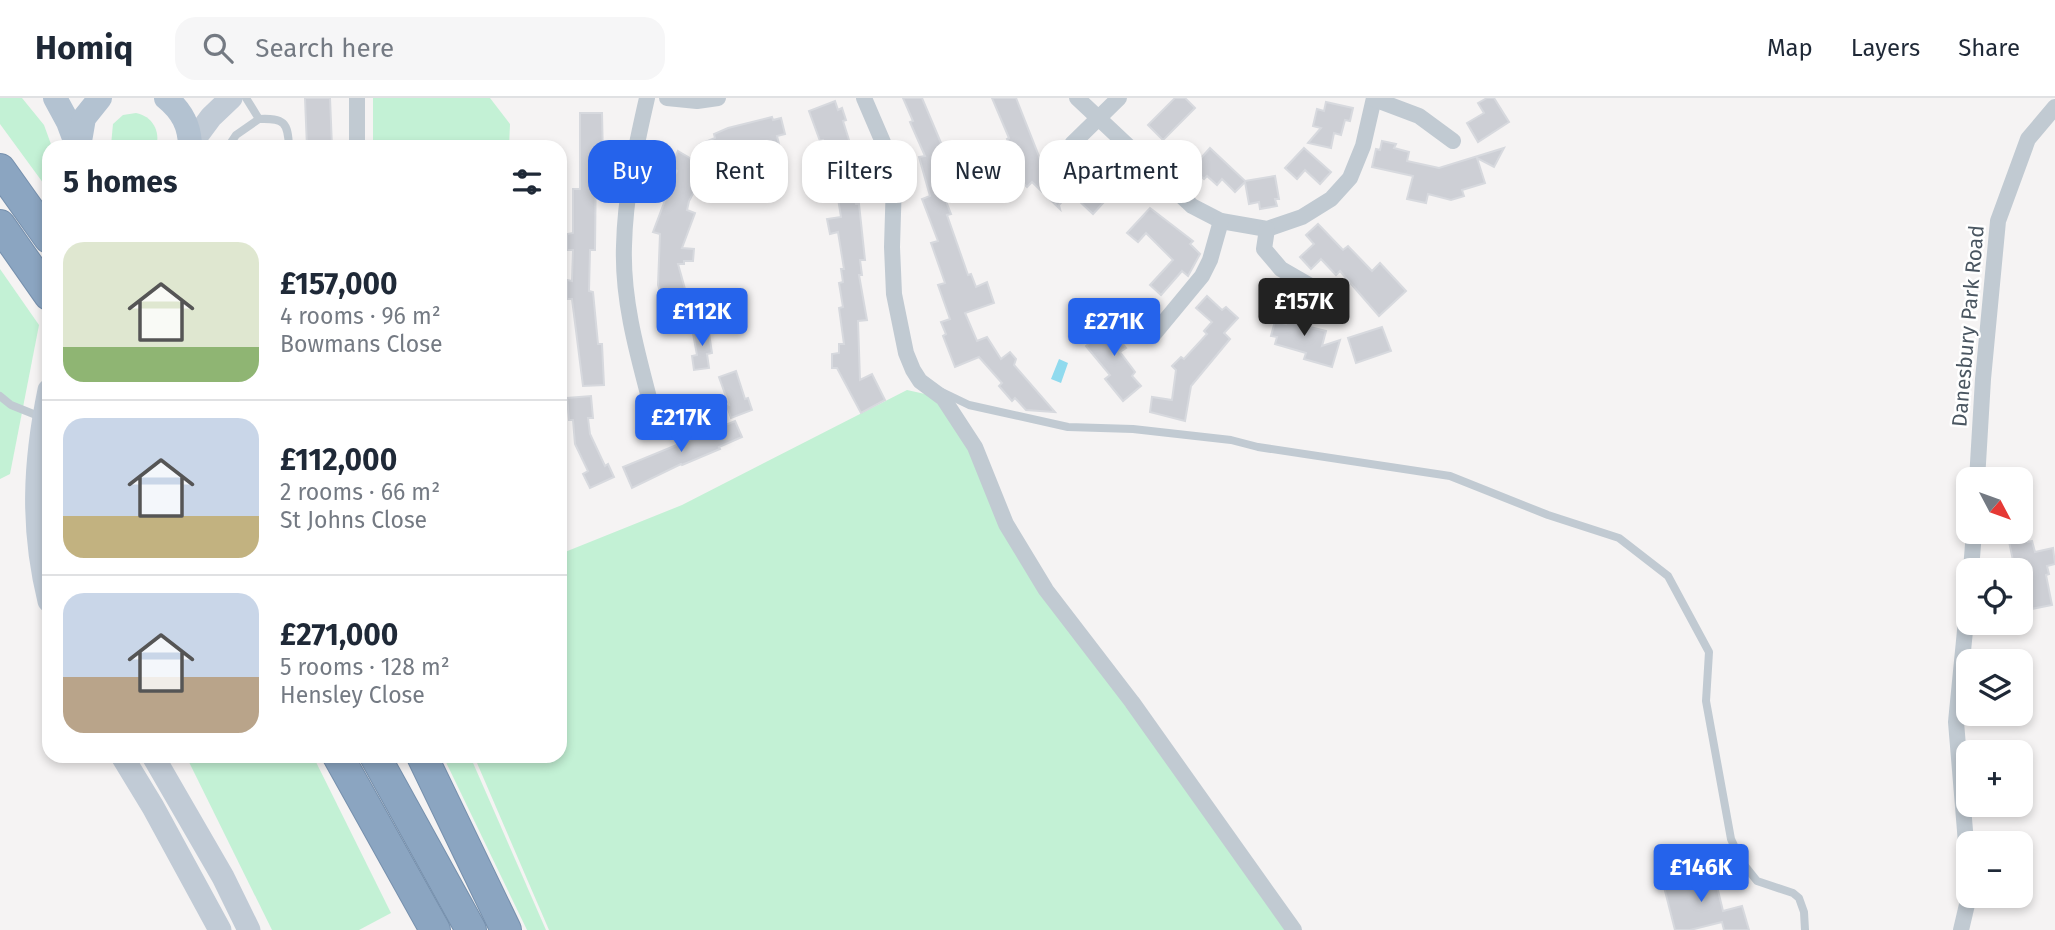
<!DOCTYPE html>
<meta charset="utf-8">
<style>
body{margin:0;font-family:"Fira Sans",sans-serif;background:#f6f6f7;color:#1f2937;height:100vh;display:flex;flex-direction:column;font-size:26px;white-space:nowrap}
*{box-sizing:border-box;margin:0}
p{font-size:23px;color:#747a83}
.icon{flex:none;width:38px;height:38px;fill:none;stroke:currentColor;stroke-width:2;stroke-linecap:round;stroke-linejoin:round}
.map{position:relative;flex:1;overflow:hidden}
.sheet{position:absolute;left:42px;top:42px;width:525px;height:623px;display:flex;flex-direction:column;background:#fff;border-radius:21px;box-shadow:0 4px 10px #0003}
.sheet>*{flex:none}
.hud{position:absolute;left:588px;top:42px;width:665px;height:63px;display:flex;gap:14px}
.needle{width:46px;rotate:131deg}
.fabs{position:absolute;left:1956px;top:369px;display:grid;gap:14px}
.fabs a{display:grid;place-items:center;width:77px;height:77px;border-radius:14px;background:#fff;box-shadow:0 4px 10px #0003;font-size:35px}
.price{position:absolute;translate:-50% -60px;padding:0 16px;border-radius:7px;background:#2563eb;color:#fff;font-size:23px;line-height:46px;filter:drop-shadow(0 2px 4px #0008)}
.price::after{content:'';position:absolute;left:50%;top:42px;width:21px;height:16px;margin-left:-10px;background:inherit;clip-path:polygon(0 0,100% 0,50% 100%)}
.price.selected{background:#222;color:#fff}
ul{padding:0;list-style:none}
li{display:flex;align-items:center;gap:21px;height:175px;padding:0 21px}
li+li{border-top:2px solid #e0e1e3}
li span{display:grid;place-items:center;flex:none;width:196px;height:140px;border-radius:21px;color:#555}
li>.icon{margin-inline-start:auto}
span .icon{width:84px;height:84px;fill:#fffc;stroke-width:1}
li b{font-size:30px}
h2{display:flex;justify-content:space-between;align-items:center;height:84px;padding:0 21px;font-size:30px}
.tag{padding:0 24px;border-radius:21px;background:#fff;box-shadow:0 4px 10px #0003;font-size:24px;line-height:63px}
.tag.selected{background:#2563eb;color:#fff}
header{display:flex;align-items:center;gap:42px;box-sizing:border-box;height:98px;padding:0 35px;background:#fff;border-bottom:2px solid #e0e1e3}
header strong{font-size:33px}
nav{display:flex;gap:38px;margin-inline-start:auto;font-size:24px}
.search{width:490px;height:63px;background:#f6f6f7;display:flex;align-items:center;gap:18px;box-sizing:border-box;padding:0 24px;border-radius:21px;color:#747a83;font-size:26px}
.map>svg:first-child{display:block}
.green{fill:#c3f1d5}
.water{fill:#90daee}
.building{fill:#cdcfd5;stroke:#d7d9de;stroke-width:2}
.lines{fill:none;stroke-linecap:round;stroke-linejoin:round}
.highway-casing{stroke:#7690ad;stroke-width:32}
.lane{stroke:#c1cad2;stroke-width:8}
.street{stroke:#c1cad2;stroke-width:16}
.secondary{stroke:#c1cbd6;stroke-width:23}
.primary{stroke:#b3c2d1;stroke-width:24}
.highway{stroke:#8ba5c1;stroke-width:30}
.labels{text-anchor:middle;stroke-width:5;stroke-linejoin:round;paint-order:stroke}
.street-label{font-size:21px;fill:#4a5661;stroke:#fff}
</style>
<header>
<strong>Homiq</strong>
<div class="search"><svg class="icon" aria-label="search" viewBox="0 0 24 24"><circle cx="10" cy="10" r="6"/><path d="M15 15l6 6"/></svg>Search here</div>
<nav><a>Map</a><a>Layers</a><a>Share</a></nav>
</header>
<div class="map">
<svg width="2055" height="832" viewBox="0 0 2055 832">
<rect width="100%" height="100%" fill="#f5f3f3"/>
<g class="green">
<path d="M0 0H22L44 27 52 49H49V93L0 26Z"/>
<path d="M373 0H490L510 26 509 49H373Z"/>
<path d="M136 15C152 18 161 33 156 49H114L111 47 113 26 123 17Z"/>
<path d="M0 171 39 227 10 376 0 381Z"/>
<path d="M907 292 943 300 1006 426 1298 832H549L474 658H560V456L682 407Z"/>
<path d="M186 658H313L391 815 359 832H272Z"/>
<path d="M443 658H470L546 832H527Z"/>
</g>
<path class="water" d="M1059 261 1068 265 1061 285 1051 281Z"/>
<g class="building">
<path d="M305 0H330L332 49H307Z"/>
<path d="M903 0H922L944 52 949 51 953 67 944 69 950 87 941 90 951 116 947 117 968 177 971 176 976 189 987 184 994 205 965 215 977 243 987 239 1001 261 1010 254 1016 261 1014 267 1055 314 1026 312 1015 300 1012 303 999 288 1002 285 979 259 955 269 943 238 946 236 941 224 950 221 938 187 945 185 931 145 938 143 922 101 930 98 919 59 925 58 910 24 913 23Z"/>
<path d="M992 0H1016L1048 81 1056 73 1067 84 1068 97 1059 107 1060 111 1032 84 1027 89 1016 78 1004 51 1010 49 1007 41 1009 40Z"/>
<path d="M1175 0H1185L1195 10 1163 42 1148 27Z"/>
<path d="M1487 0H1494L1509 24 1478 44 1467 25 1484 15 1478 5Z"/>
<path d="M835 3 838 12 842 10 846 22 843 23 861 80 852 83 856 106H859L865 162H860L862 177H859L867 222 858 223 860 282 872 276 885 302 861 315 837 270H832V256L839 255V246H844L839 210 843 209 839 185 843 184 841 171H844L838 134 830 136 827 121 841 119 836 88 833 89 830 77 838 74 829 44 824 46 823 42 820 43 809 13Z"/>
<path d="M1326 4 1353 10 1350 23 1345 22 1341 37 1334 35 1331 50 1308 45 1321 30 1313 28 1317 11 1324 13Z"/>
<path d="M580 15H602L603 60H596L595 152H590L589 193 593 194 598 246H602L604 287 583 288 572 201H567V182L572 183 573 152H567V136L573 135V91H580Z"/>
<path d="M772 19 773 22 781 20 785 36 777 38 779 46 762 51V49L709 70 700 46 715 40 714 36 728 30Z"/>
<path d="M1382 43 1396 46 1394 50 1409 54 1407 63 1439 70 1504 50 1494 69 1477 60 1485 85 1462 92 1464 98 1451 102 1428 96 1426 105 1407 101 1413 78 1372 69 1376 51 1380 52Z"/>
<path d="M1210 50 1245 83 1275 78 1279 101H1275L1277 108 1260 111 1259 104 1249 106 1245 84 1235 94 1222 81 1217 87 1207 78 1204 81 1192 70Z"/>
<path d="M1304 50 1331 74 1320 86 1305 72 1297 81 1285 70Z"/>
<path d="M678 53 707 70 689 103 687 112 695 115 682 150 694 151 693 163H684V166H678L694 223 670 230 658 187 660 136 653 134 670 89 669 88 677 73 670 69Z"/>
<path d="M1110 69 1124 82 1093 116 1077 101Z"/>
<path d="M1150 110 1193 143 1190 146 1200 156 1188 178 1182 173 1161 197 1150 187 1173 162 1146 135 1138 144 1127 135Z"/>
<path d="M1318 126 1343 152 1348 148 1372 173 1380 165 1406 193 1379 218 1340 173 1336 177 1321 161 1311 171 1300 159 1314 146 1306 137Z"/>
<path d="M1207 198 1222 212 1226 209 1238 220 1224 235 1230 241 1191 288 1185 323 1150 314 1152 299 1172 302 1176 272 1172 268 1181 259 1184 261 1207 236 1204 233 1212 224 1196 210Z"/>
<path d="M1291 206 1306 210 1302 227 1326 233 1322 248 1340 242 1332 269 1304 261 1306 255 1275 246 1277 239 1271 238 1275 223 1286 226Z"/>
<path d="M1112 212 1122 224 1112 232 1126 250 1120 254 1135 274 1132 278 1141 288 1123 303 1105 281 1110 277 1086 248 1107 230 1101 222Z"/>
<path d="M708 228 712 255 707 256 709 270 694 272 692 258 697 257 692 230Z"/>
<path d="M1382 229 1391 253 1356 265 1348 240Z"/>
<path d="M736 273 745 301 748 300 752 312 731 320 727 308 729 307 719 279Z"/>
<path d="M591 298 593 320H588L590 336 605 368 608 366 614 379 590 390 583 376 588 373 575 346 573 322H569L567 300Z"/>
<path d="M735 323 742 339 719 349 720 351 682 367 681 366 632 390 623 369Z"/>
<path d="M2007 434H2026L2028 444 2032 443 2035 454 2053 450 2055 466 2047 468 2049 476 2046 477 2052 507 2021 513V472H2015Z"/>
<path d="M1713 772 1723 813 1742 808 1749 832H1724L1722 824 1690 832H1675L1663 785Z"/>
</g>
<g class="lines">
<defs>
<g id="highway">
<path d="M0 71 49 140"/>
<path d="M0 127 49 197"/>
<path d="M338 658 435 832"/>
<path d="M375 658 471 832"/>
<path d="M422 658 506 832"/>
</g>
</defs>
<use href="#highway" class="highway-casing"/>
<g class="lane">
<path d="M259 21C284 20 288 24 289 49"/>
<path d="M228 49 236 37 259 21 246 0"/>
<path d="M942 294 969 307 1068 329 1133 331 1231 342 1258 349 1450 378 1548 417 1619 440 1668 478 1709 554 1706 603 1731 741 1741 763 1757 783 1793 795 1799 800 1804 814 1805 832"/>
<path d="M0 298 11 307 41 319"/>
</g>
<g class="street">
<path d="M357 0V49"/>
<path d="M647 0C636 48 625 98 624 148 622 203 638 258 652 311"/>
<path d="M667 0 697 3 718 0"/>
<path d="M864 0 891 63 894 82 892 149 894 196 906 255 913 272 920 283 943 300 975 349 1006 426 1046 492 1132 604 1294 832"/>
<path d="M1077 0 1192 108 1221 123 1267 131 1302 119 1331 101 1350 80 1363 48 1374 0"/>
<path d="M1374 1 1419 18 1453 43"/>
<path d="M1072 46 1119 0"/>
<path d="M1267 131 1264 151 1281 171 1340 205"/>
<path d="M1154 236 1202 178 1210 162 1221 123"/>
<path d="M1977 382 1983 281 1998 123 2028 41 2055 9"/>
<path d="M1971 472 1974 434"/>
<path d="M1969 492 1956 624 1969 781"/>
<path d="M1961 832 1969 798"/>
</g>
<g class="secondary">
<path d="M191 46 211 19 231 0"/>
<path d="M49 292C34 365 31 430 49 503"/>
<path d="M122 658 153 709 220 832"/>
<path d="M153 658 223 779 249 832"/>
</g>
<g class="primary">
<path d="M55 0 68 24 77 48"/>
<path d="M166 0C182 13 190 28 190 49"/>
<path d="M79 49 84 20 100 0"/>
</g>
<use href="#highway" class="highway"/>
</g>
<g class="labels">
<g class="street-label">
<text transform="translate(1968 228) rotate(-85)" y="7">Danesbury Park Road</text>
</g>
</g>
</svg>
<div class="fabs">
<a><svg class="needle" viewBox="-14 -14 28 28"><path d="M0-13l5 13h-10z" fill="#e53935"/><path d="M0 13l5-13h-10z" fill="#747a83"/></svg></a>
<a><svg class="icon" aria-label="locate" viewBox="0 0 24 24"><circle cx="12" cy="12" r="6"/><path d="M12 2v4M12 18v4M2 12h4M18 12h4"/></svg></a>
<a><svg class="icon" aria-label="layers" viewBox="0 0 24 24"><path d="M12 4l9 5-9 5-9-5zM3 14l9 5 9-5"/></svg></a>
<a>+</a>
<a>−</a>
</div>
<b class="price selected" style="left:1304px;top:240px">£157K</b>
<b class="price" style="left:702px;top:250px">£112K</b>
<b class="price" style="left:1114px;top:260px">£271K</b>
<b class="price" style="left:681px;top:356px">£217K</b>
<b class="price" style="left:1701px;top:806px">£146K</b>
<div class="hud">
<a class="tag selected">Buy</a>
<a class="tag">Rent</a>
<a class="tag">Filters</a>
<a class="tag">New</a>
<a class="tag">Apartment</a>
</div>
<section class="sheet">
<h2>5 homes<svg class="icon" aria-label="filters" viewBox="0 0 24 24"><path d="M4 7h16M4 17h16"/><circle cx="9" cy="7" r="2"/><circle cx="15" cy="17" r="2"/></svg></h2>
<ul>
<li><span style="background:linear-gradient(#dfe7d0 75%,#8fb573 0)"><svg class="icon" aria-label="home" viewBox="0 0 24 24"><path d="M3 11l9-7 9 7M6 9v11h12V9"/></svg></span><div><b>£157,000</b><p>4 rooms · 96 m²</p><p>Bowmans Close</p></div></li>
<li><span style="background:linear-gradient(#c9d6e8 70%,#c2b280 0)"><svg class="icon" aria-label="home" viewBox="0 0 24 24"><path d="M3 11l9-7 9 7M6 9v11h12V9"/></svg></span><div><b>£112,000</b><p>2 rooms · 66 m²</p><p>St Johns Close</p></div></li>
<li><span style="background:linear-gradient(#c9d6e8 60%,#b9a48a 0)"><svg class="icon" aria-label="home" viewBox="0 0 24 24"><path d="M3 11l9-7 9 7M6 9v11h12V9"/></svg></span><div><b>£271,000</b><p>5 rooms · 128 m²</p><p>Hensley Close</p></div></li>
</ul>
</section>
</div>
